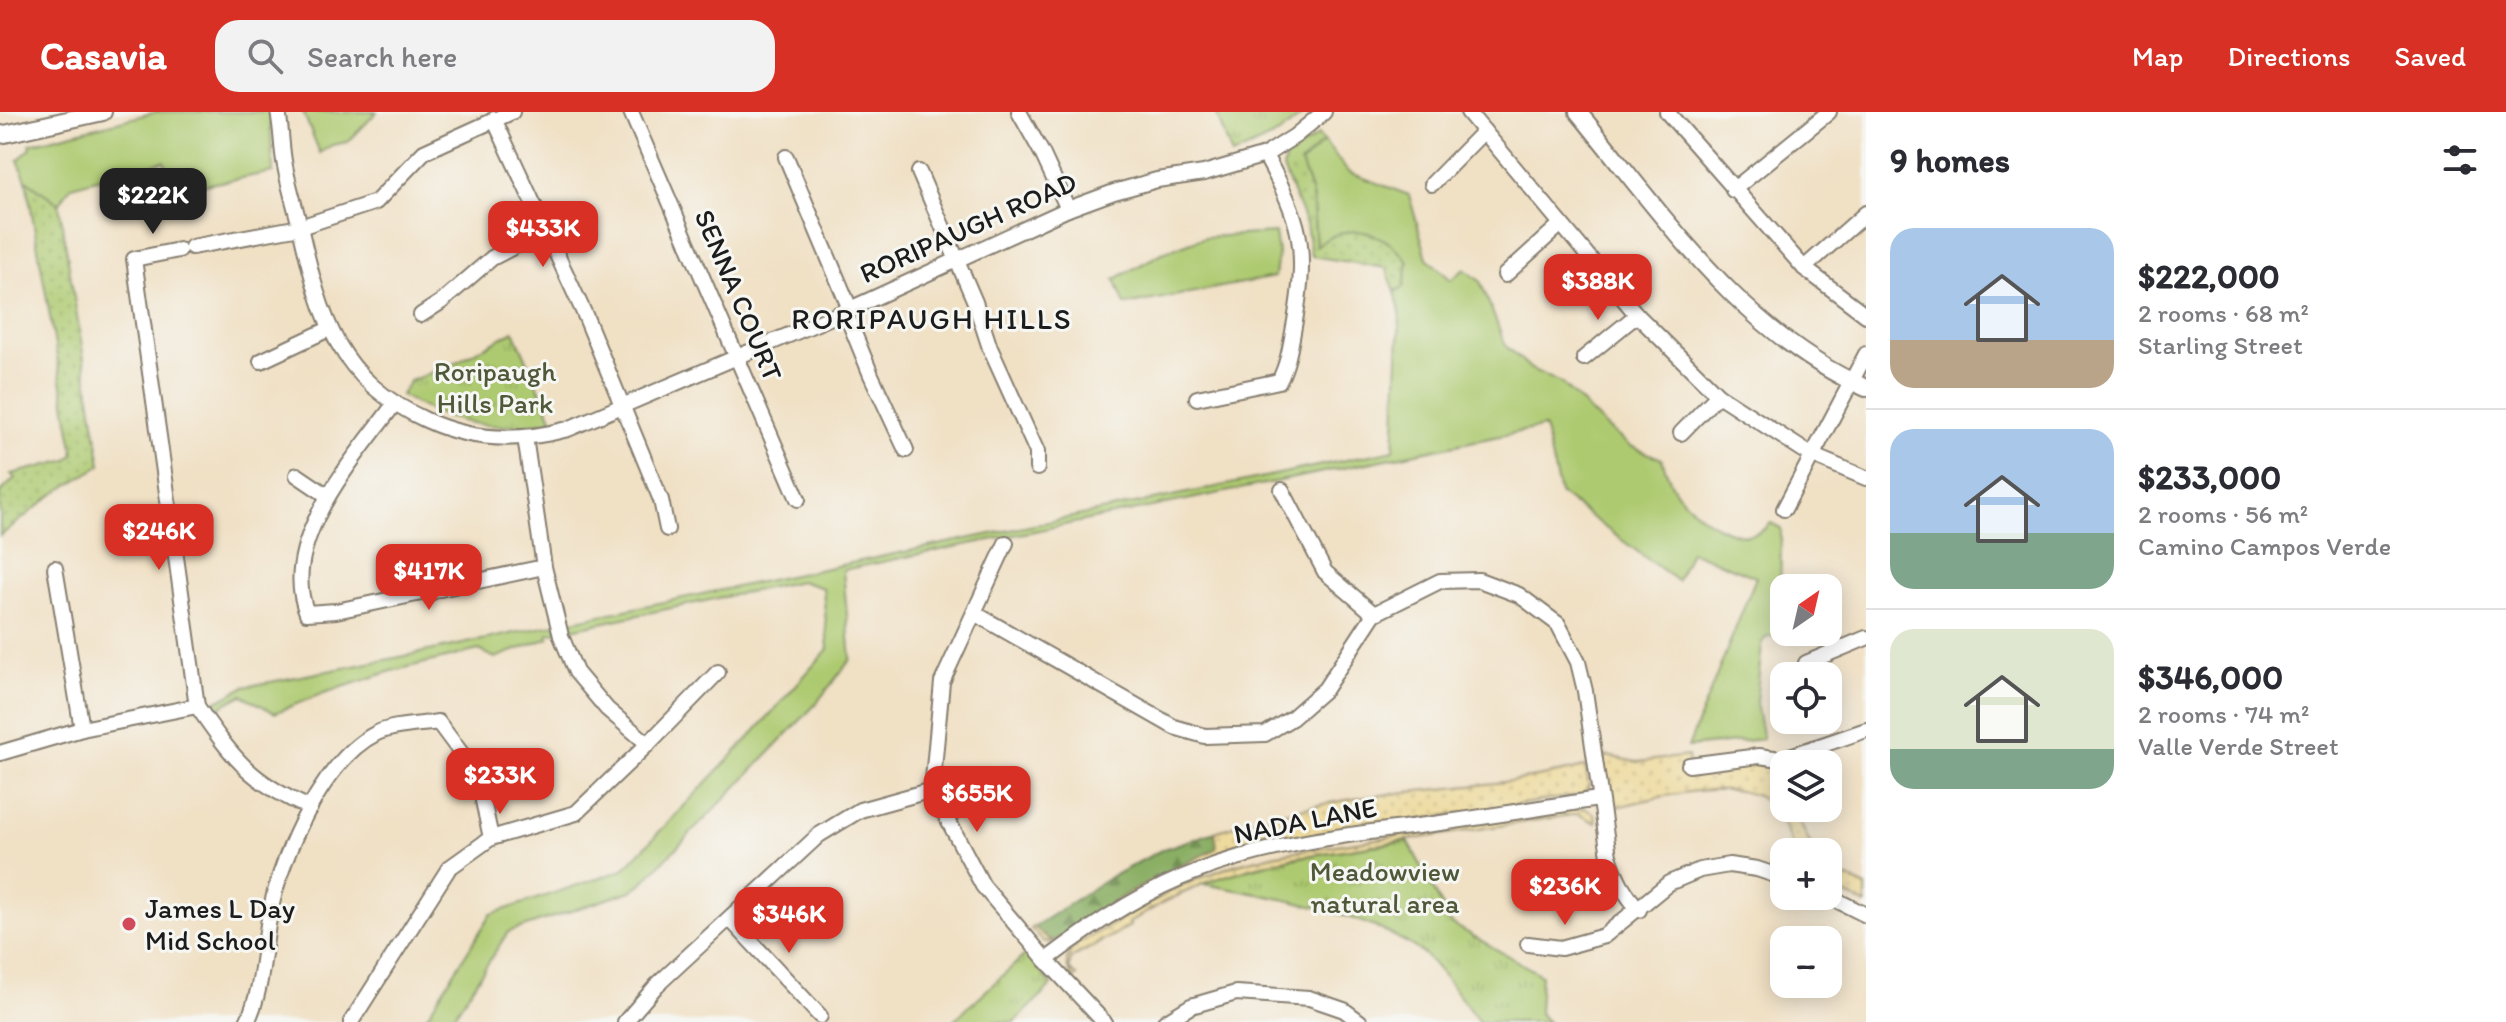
<!DOCTYPE html>
<meta charset="utf-8">
<style>
body{margin:0;font-family:Itim,sans-serif;background:#f2f2f3;color:#2b2b33;height:100vh;display:flex;flex-direction:column;font-size:30px;white-space:nowrap}
*{box-sizing:border-box;margin:0}
p{font-size:26px;color:#7c7c81}
.icon{flex:none;width:44px;height:44px;fill:none;stroke:currentColor;stroke-width:2;stroke-linecap:round;stroke-linejoin:round}
.map{position:relative;flex:1;overflow:hidden}
.panel{display:flex;flex-direction:column;background:#fff;width:640px}
.panel>*{flex:none}
.needle{width:52px;rotate:34deg}
.fabs{position:absolute;left:1770px;top:462px;display:grid;gap:16px}
.fabs a{display:grid;place-items:center;width:72px;height:72px;border-radius:16px;background:#fff;box-shadow:0 4px 20px #0003;font-size:40px}
.price{position:absolute;translate:-50% -68px;padding:0 18px;border-radius:16px;background:#d93025;color:#fff;font-size:26px;line-height:52px;filter:drop-shadow(0 2px 4px #0008)}
.price::after{content:'';position:absolute;left:50%;top:48px;width:24px;height:18px;margin-left:-12px;background:inherit;clip-path:polygon(0 0,100% 0,50% 100%)}
.price.active{background:#222;color:#fff}
ul{padding:0;list-style:none}
li{display:flex;align-items:center;gap:24px;height:200px;padding:0 24px}
li+li{border-top:2px solid #e1e1e2}
li span{display:grid;place-items:center;flex:none;width:224px;height:160px;border-radius:24px;color:#555}
li>.icon{margin-inline-start:auto}
span .icon{width:96px;height:96px;fill:#fffc;stroke-width:1}
li b{font-size:34px}
h2{display:flex;justify-content:space-between;align-items:center;height:96px;padding:0 24px;font-size:34px}
header{display:flex;align-items:center;gap:48px;box-sizing:border-box;height:112px;padding:0 40px;background:#d93025;color:#fff}
header strong{font-size:38px}
nav{display:flex;gap:44px;margin-inline-start:auto;font-size:28px}
.search{width:560px;height:72px;background:#f2f2f3;display:flex;align-items:center;gap:20px;box-sizing:border-box;padding:0 28px;border-radius:24px;color:#7c7c81;font-size:30px}
main{display:flex;flex:1;min-height:0}
.map>svg:first-child{display:block}
.grass{fill:#aeca71;stroke:#657346;stroke-width:2}
.forest{fill:url(#forest-firs);stroke:#536540;stroke-width:2}
.sand{fill:url(#sand-dots);stroke:#857b5d;stroke-width:2}
.park{fill:url(#park-tufts);stroke:#657346;stroke-width:2}
.garden{fill:url(#garden-dots);stroke:#657346;stroke-width:2}
.lines{fill:none;stroke-linecap:round;stroke-linejoin:round}
.minor-casing{stroke:#867e70;stroke-width:18}
.major-casing{stroke:#867e70;stroke-width:20}
.minor{stroke:#fff;stroke-width:14}
.major{stroke:#fff;stroke-width:16}
.poi-dot{fill:#d1495b;stroke:#f6f6f2;stroke-width:3}
.labels{text-anchor:middle;stroke-width:6;stroke-linejoin:round;paint-order:stroke}
.street-label{font-size:28px;fill:#1c1c1c;stroke:#f6f6f2}
.park-label{font-size:28px;fill:#4f593a;stroke:#f6f6f2}
.poi-label{font-size:28px;fill:#1c1c1c;stroke:#f6f6f2;text-anchor:start}
.neighbourhood-label{font-size:30px;letter-spacing:2px;fill:#1c1c1c;stroke:#f6f6f2}
</style>
<header>
<strong>Casavia</strong>
<div class="search"><svg class="icon" aria-label="search" viewBox="0 0 24 24"><circle cx="10" cy="10" r="6"/><path d="M15 15l6 6"/></svg>Search here</div>
<nav><a>Map</a><a>Directions</a><a>Saved</a></nav>
</header>
<main>
<div class="map">
<svg width="1866" height="910" viewBox="0 0 1866 910">
<defs>
<pattern id="forest-firs" width="22" height="20" patternUnits="userSpaceOnUse" patternTransform="scale(2)"><rect width="22" height="20" fill="#8aae63"/><path d="M5 1l3.5 6h-7zM16 11l3.5 6h-7z" fill="#708d51"/></pattern>
<pattern id="sand-dots" width="8" height="8" patternUnits="userSpaceOnUse" patternTransform="scale(2)"><rect width="8" height="8" fill="#eeda9e"/><path d="M2 2h.1M6 6h.1" fill="none" stroke="#ccba88" stroke-width="1.8" stroke-linecap="round"/></pattern>
<pattern id="park-tufts" width="24" height="20" patternUnits="userSpaceOnUse" patternTransform="scale(2)"><rect width="24" height="20" fill="#aeca71"/><path d="M3 7l-1-3M5 7V3M7 7l1-3M15 17l-1-3M17 17v-4M19 17l1-3" fill="none" stroke="#95ad61"/></pattern>
<pattern id="garden-dots" width="8" height="8" patternUnits="userSpaceOnUse" patternTransform="scale(2)"><rect width="8" height="8" fill="#aeca71"/><path d="M2 2h.1M6 6h.1" fill="none" stroke="#95ad61" stroke-width="1.8" stroke-linecap="round"/></pattern>
</defs>
<rect width="100%" height="100%" fill="#f6f6f2"/>
<filter id="ink" filterUnits="userSpaceOnUse"><feTurbulence type="fractalNoise" baseFrequency=".0125" numOctaves="2"/><feDisplacementMap in="SourceGraphic" scale="16" xChannelSelector="R" yChannelSelector="G"/><feConvolveMatrix kernelMatrix="1 2 1 2 8 2 1 2 1" color-interpolation-filters="sRGB"/></filter>
<filter id="wash" filterUnits="userSpaceOnUse"><feTurbulence type="fractalNoise" baseFrequency=".006" numOctaves="4" result="noise"/><feDisplacementMap in="SourceGraphic" scale="32" xChannelSelector="R" yChannelSelector="G"/><feGaussianBlur stdDeviation="1.8" result="paint"/><feColorMatrix in="noise" values="0 0 0 0 0 0 0 0 0 0 0 0 0 0 0 0 0 1.4 0 .05"/><feComposite in="paint" operator="in"/></filter>
<g filter="url(#wash)">
<rect width="100%" height="100%" fill="#f0e0c4"/>
<g class="grass">
<path d="M156 0H270L273 60 178 78 164 49 71 74 59 92 26 68 18 48 31 36 30 32Z"/>
<path d="M303 0H377L348 30 332 33 320 41Z"/>
<path d="M1324 29 1348 60 1409 83 1427 146 1451 168 1464 157 1480 169 1506 234 1531 257 1561 271 1604 313 1630 334 1662 347C1666 360 1670 372 1678 382 1697 405 1746 442 1771 411L1781 416 1780 520 1765 527 1762 533 1756 591 1763 627 1688 635 1756 465 1690 439 1677 469 1560 382 1544 315 843 458 851 547 814 594 747 664 641 772 631 779 508 820 450 910H423L491 802 623 758 751 624 828 537 823 476 800 469 548 522 549 526 495 546 479 538 392 559 321 582 275 601 242 583 214 598 211 592 244 575 390 547 1394 338 1400 200 1395 179 1404 175 1408 150 1335 123 1316 134 1312 82 1301 51Z"/>
<path d="M1275 121 1278 141 1275 165 1125 193 1115 167 1162 141 1205 125Z"/>
</g>
<path class="forest" d="M1215 720 1217 734 1214 738C1159 763 1106 791 1058 827 1047 831 1041 823 1034 815L1107 767 1163 737Z"/>
<g class="sand">
<path d="M1602 643 1637 650 1688 644 1690 659 1763 651 1783 664 1784 696H1793L1814 740H1795C1788 724 1781 702 1768 691 1735 662 1647 688 1609 697Z"/>
<path d="M1585 655 1589 673 1583 683 1273 729C1210 746 1152 772 1096 804 1082 812 1070 825 1055 832L1043 829 1031 817 1034 815 1051 829 1058 827C1106 791 1159 763 1214 738L1217 734 1215 720C1271 701 1330 689 1389 682 1455 675 1521 671 1585 655Z"/>
<path d="M1581 696C1591 697 1596 701 1596 711L1578 702 1290 746 1250 756 1203 772 1164 790 1129 811 1130 814 1071 846 1069 857 1077 864 1074 867C1064 854 1064 844 1077 832L1182 773 1234 753 1277 742Z"/>
<path d="M1828 757 1866 775V793L1828 774Z"/>
</g>
<g class="park">
<path d="M1216 0H1306L1279 22 1232 44Z"/>
<path d="M514 219 553 308C498 321 449 313 401 283L410 269 453 252Z"/>
<path d="M1408 729 1451 811 1541 863 1539 901 1548 910H1479C1467 894 1434 849 1420 839 1358 798 1275 785 1203 772 1269 746 1339 739 1408 729Z"/>
<path d="M1026 842 1052 873 1015 910H952Z"/>
</g>
<g class="garden">
<path d="M1318 23 1324 29 1301 51 1312 82 1316 134C1321 131 1327 126 1333 124 1362 111 1391 126 1408 150L1404 175 1395 179 1386 156 1311 144 1306 112 1283 57 1285 47Z"/>
<path d="M26 68 59 92 101 353 51 384 0 424V381L15 366 11 362 68 348 74 342Z"/>
</g>
</g>
<g filter="url(#ink)">
<g class="lines">
<defs>
<g id="minor">
<path d="M278 0C282 18 281 36 285 54 289 76 296 97 301 119 321 206 338 268 426 308 471 329 520 330 568 317L850 197 1068 97 1114 80 1157 68 1204 61 1265 43 1295 24 1324 0"/>
<path d="M631 0 798 387"/>
<path d="M1019 0 1042 41 1068 97"/>
<path d="M1468 0 1637 203 1718 283 1811 343 1866 366"/>
<path d="M1667 0 1804 156 1866 203"/>
<path d="M494 7 585 203 661 388 667 417"/>
<path d="M786 45 850 197"/>
<path d="M919 60 975 190 990 236 1037 340V356"/>
<path d="M1432 72 1484 19"/>
<path d="M1733 78 1829 0"/>
<path d="M192 135 300 115 376 90 424 40 512 0"/>
<path d="M179 138 134 147 197 594C233 646 250 670 310 696"/>
<path d="M1804 156 1866 101"/>
<path d="M1505 163 1561 112"/>
<path d="M845 199 871 263 906 338"/>
<path d="M421 203 441 190 492 146 546 118"/>
<path d="M1584 246 1637 203"/>
<path d="M261 249 329 217"/>
<path d="M1197 286 1279 269C1289 250 1291 230 1295 209 1308 134 1301 109 1265 43"/>
<path d="M395 291C356 345 277 430 307 501L336 499 544 455"/>
<path d="M1681 321 1718 283"/>
<path d="M525 325 544 455 561 524 576 560 607 597 648 632"/>
<path d="M297 363 328 384"/>
<path d="M1282 378 1325 460 1374 502"/>
<path d="M1784 397 1866 242"/>
<path d="M1006 431 942 570 932 678 983 774 1046 848 1104 910"/>
<path d="M426 442 433 480"/>
<path d="M55 456 82 617"/>
<path d="M974 501 1174 615 1205 624 1265 622 1292 606 1325 577 1374 502 1440 469 1479 468 1519 483 1558 512 1578 550 1585 579 1609 744C1615 765 1624 781 1639 798"/>
<path d="M1806 551 1866 526"/>
<path d="M0 641 82 617 197 594"/>
<path d="M1689 653 1759 644 1781 647 1866 618"/>
<path d="M1828 784 1866 803"/>
<path d="M730 807 820 904"/>
<path d="M1528 832 1561 836 1604 824 1669 771 1700 758 1729 753 1757 757 1784 766"/>
<path d="M1046 848C1092 813 1143 779 1198 759 1268 732 1344 723 1418 714 1479 706 1539 696 1599 687"/>
<path d="M247 910C264 876 263 832 271 796 283 740 324 647 377 621 394 613 419 613 438 610L470 653 482 684 491 726"/>
<path d="M351 910 449 756 491 726 576 701 648 632 718 560"/>
<path d="M625 910 657 873 819 723 860 698 932 678"/>
<path d="M1165 910 1191 894 1236 881 1309 886 1344 898 1360 910"/>
</g>
<g id="major">
<path d="M1578 0C1661 100 1743 223 1866 276"/>
<path d="M0 23 103 0"/>
</g>
</defs>
<use href="#minor" class="minor-casing"/>
<use href="#major" class="major-casing"/>
<use href="#minor" class="minor"/>
<use href="#major" class="major"/>
</g>
</g>
<circle class="poi-dot" cx="129" cy="812" r="8"/>
<g class="labels">
<g class="street-label">
<text transform="translate(968 115) rotate(-24)" y="10">RORIPAUGH ROAD</text>
<text transform="translate(739 183) rotate(67)" y="10">SENNA COURT</text>
<text transform="translate(1305 708) rotate(-11)" y="10">NADA LANE</text>
</g>
<g class="park-label">
<text x="495" y="269">Roripaugh<tspan x="495" dy="32">Hills Park</tspan></text>
<text x="1385" y="769">Meadowview<tspan x="1385" dy="32">natural area</tspan></text>
</g>
<g class="poi-label">
<text x="145" y="806">James L Day<tspan x="145" dy="32">Mid School</tspan></text>
</g>
<g class="neighbourhood-label">
<text x="932" y="217">RORIPAUGH HILLS</text>
</g>
</g>
</svg>
<div class="fabs">
<a><svg class="needle" viewBox="-14 -14 28 28"><path d="M0-13l5 13h-10z" fill="#e53935"/><path d="M0 13l5-13h-10z" fill="#7c7c81"/></svg></a>
<a><svg class="icon" aria-label="locate" viewBox="0 0 24 24"><circle cx="12" cy="12" r="6"/><path d="M12 2v4M12 18v4M2 12h4M18 12h4"/></svg></a>
<a><svg class="icon" aria-label="layers" viewBox="0 0 24 24"><path d="M12 4l9 5-9 5-9-5zM3 14l9 5 9-5"/></svg></a>
<a>+</a>
<a>−</a>
</div>
<b class="price active" style="left:153px;top:124px">$222K</b>
<b class="price" style="left:543px;top:157px">$433K</b>
<b class="price" style="left:1598px;top:210px">$388K</b>
<b class="price" style="left:159px;top:460px">$246K</b>
<b class="price" style="left:429px;top:500px">$417K</b>
<b class="price" style="left:500px;top:704px">$233K</b>
<b class="price" style="left:977px;top:722px">$655K</b>
<b class="price" style="left:1565px;top:815px">$236K</b>
<b class="price" style="left:789px;top:843px">$346K</b>
</div>
<section class="panel">
<h2>9 homes<svg class="icon" aria-label="filters" viewBox="0 0 24 24"><path d="M4 7h16M4 17h16"/><circle cx="9" cy="7" r="2"/><circle cx="15" cy="17" r="2"/></svg></h2>
<ul>
<li><span style="background:linear-gradient(#a9c7e8 70%,#b9a48a 0)"><svg class="icon" aria-label="home" viewBox="0 0 24 24"><path d="M3 11l9-7 9 7M6 9v11h12V9"/></svg></span><div><b>$222,000</b><p>2 rooms · 68 m²</p><p>Starling Street</p></div></li>
<li><span style="background:linear-gradient(#a9c7e8 65%,#7fa58c 0)"><svg class="icon" aria-label="home" viewBox="0 0 24 24"><path d="M3 11l9-7 9 7M6 9v11h12V9"/></svg></span><div><b>$233,000</b><p>2 rooms · 56 m²</p><p>Camino Campos Verde</p></div></li>
<li><span style="background:linear-gradient(#dfe7d0 75%,#7fa58c 0)"><svg class="icon" aria-label="home" viewBox="0 0 24 24"><path d="M3 11l9-7 9 7M6 9v11h12V9"/></svg></span><div><b>$346,000</b><p>2 rooms · 74 m²</p><p>Valle Verde Street</p></div></li>
</ul>
</section>
</main>
